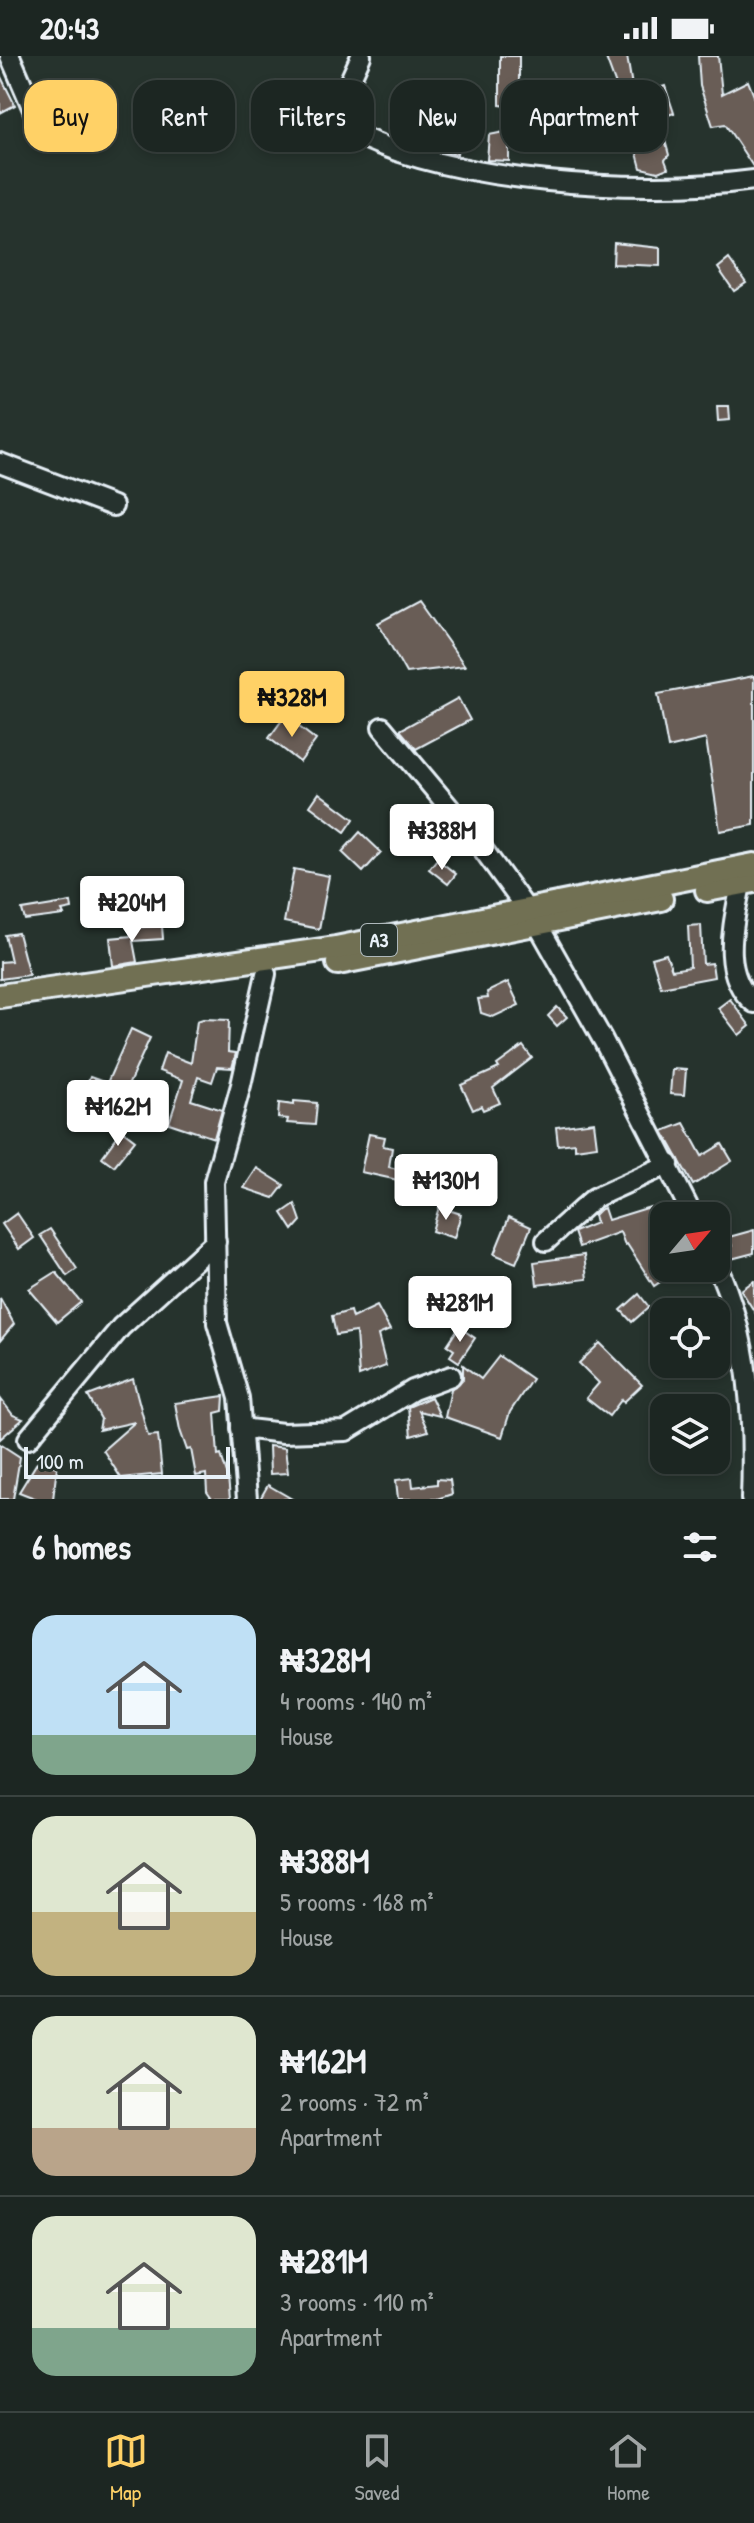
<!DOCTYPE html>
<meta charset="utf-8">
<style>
body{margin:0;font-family:"Patrick Hand",sans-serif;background:#29322f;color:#f1f3f6;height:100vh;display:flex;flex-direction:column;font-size:30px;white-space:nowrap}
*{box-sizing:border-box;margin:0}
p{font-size:26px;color:#a0a5a5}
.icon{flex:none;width:44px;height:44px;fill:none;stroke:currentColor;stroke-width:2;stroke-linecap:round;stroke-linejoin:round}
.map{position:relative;height:1443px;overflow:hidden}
.side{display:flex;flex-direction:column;background:#1c2622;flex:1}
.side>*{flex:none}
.guide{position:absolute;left:24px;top:24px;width:706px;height:72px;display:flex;gap:16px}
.needle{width:52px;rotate:61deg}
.controls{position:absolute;left:650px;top:1146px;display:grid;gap:16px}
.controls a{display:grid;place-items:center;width:80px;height:80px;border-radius:16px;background:#1c2622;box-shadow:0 4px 12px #0003,0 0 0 2px #3a4340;font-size:40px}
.scale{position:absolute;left:24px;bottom:20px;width:206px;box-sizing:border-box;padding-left:8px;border:4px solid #e8f1f8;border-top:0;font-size:22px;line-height:28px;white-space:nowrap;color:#e8f1f8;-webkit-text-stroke:6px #26332d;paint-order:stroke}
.price{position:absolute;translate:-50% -68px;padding:0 18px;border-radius:8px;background:#fff;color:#222;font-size:26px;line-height:52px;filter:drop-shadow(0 2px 4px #0008)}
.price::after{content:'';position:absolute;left:50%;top:48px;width:24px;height:18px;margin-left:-12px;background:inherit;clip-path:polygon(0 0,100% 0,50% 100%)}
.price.on{background:#ffd166;color:#111}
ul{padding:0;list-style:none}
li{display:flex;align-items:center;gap:24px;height:200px;padding:0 32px}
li+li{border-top:2px solid #3a4340}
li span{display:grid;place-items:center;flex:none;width:224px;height:160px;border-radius:24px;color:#555}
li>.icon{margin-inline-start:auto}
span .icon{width:96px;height:96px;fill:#fffc;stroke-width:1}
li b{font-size:34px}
h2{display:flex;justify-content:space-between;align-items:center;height:96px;padding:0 32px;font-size:34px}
.chip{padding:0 28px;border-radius:24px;background:#1c2622;box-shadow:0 4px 12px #0003,0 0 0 2px #3a4340;font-size:28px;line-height:72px}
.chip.on{background:#ffd166;color:#111}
.status{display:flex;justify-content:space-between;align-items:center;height:56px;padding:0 40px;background:#1c2622;direction:ltr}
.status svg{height:22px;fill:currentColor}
.tab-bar{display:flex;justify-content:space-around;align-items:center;height:112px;border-top:2px solid #3a4340;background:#1c2622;font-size:22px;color:#a0a5a5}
.tab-bar a{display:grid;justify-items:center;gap:4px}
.tab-bar .on{color:#ffd166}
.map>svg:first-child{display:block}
.building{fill:#695d57;stroke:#e8f1f8;stroke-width:2}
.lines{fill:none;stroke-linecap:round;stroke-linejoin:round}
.minor-casing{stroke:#e8f1f8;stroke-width:24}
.major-casing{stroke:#e8f1f8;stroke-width:28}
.minor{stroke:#26332d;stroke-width:18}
.major{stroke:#716f52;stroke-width:22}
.labels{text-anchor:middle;stroke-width:6;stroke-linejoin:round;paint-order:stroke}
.shield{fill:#26332d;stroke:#aeb8bb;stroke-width:2}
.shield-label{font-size:20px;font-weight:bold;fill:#e8f1f8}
</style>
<div class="status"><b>20:43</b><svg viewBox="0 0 49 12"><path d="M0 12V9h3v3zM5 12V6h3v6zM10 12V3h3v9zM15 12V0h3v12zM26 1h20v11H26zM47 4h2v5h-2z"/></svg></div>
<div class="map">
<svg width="754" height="1443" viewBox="0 0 754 1443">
<rect width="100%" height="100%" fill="#26332d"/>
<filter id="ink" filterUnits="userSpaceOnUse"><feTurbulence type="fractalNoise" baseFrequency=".0125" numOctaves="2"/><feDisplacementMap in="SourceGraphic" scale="16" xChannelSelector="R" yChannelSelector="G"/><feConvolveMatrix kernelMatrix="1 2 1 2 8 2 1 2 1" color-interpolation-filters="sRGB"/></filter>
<g filter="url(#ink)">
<g class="building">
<path d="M500 0H519V51L500 49Z"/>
<path d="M627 0 632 30 617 32 606 2Z"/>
<path d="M698 0H718L722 38 748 25 754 40V112L725 68 713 70 700 30Z"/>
<path d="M0 19 15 49 0 57Z"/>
<path d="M665 30 674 57 659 62 669 99 665 104 668 112 658 116 641 112 634 86 654 81 637 39Z"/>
<path d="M434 48 455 49 454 78H460L457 98 438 94 440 71H431Z"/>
<path d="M509 75V105L487 104 489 79Z"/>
<path d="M614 187 660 192V210L613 208Z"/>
<path d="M729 203 746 227 734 235 718 212Z"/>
<path d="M717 350H729L730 364 718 365Z"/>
<path d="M419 545 465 610 406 617 378 567Z"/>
<path d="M754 620V769L720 775 706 683 668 692 658 638Z"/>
<path d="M458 642 470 664 416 693 400 674Z"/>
<path d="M285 660 316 684 300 706 269 682Z"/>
<path d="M319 737 354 763 345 776 310 750Z"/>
<path d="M360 776 381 796 363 816 342 796Z"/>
<path d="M437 803 456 818 448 828 429 813Z"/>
<path d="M294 813 329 820 319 873 284 866Z"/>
<path d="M71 846 72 853 62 855 64 859 25 864 22 854Z"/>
<path d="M701 869 703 908 712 907 714 921 661 931 652 902 666 898 672 914 690 911 688 870Z"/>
<path d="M162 870 163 883 133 885 137 906 113 910 110 882 131 880 130 872Z"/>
<path d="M18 877 29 919 0 923V906L11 905 5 879Z"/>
<path d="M508 926 519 949 493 961 481 957 478 943 488 942 487 936Z"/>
<path d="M730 943 750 970 739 979 718 952Z"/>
<path d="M557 951 567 961 557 970 548 960Z"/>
<path d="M203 963 229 964 228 996 236 997 232 1012 217 1011 212 1026 198 1021 191 1044 222 1054 214 1082 169 1067 183 1024 159 1015 165 997 191 1007 197 965Z"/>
<path d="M131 973 150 982 126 1034 133 1037 127 1052 84 1036 90 1021 107 1027Z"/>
<path d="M523 990 532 1002 493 1032 500 1047 483 1054 481 1050 473 1054 461 1029 499 1012 497 1009Z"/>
<path d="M672 1013 686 1014 684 1039 670 1038Z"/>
<path d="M294 1045 317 1047 315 1069 287 1067 288 1063 278 1062 279 1047 294 1049Z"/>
<path d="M594 1066 597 1090 575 1093V1087L558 1089 556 1071Z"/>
<path d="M684 1067 702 1100 722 1088 732 1105 693 1129 663 1075Z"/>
<path d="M122 1074 135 1084 114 1110 102 1101Z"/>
<path d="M369 1078 385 1081 383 1090 392 1092 389 1111 409 1116 407 1126 361 1116Z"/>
<path d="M257 1112 284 1129 274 1142 244 1132Z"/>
<path d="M295 1148 301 1165 293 1174 282 1157Z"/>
<path d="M439 1151 461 1158 454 1182 432 1175Z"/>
<path d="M650 1151 659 1179 653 1180 664 1200V1212H681L654 1230 627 1188 625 1189 620 1176 579 1191 574 1176 596 1167 594 1159 599 1154 604 1152 608 1164Z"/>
<path d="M17 1157 34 1182 19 1193 2 1168Z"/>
<path d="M509 1161 531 1171 516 1207 494 1198Z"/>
<path d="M50 1173 77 1213 67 1220 40 1179Z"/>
<path d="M754 1174V1197L727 1204 722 1198 732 1190 729 1181Z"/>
<path d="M584 1199 587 1223 537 1229 534 1206Z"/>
<path d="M56 1216 81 1246 57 1266 29 1233Z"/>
<path d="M754 1225V1255L741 1234Z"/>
<path d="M639 1238 649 1251 632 1266 621 1254Z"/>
<path d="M0 1242 14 1268 0 1285Z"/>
<path d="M377 1250 390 1274 378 1279 386 1310 359 1320 356 1276 336 1279 332 1260 350 1255 352 1262Z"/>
<path d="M459 1271 475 1282 459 1306 450 1300 454 1294 447 1289Z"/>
<path d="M600 1287 642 1329 624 1346 622 1343 609 1360 586 1342 599 1327 579 1307Z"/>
<path d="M499 1300 532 1323 510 1356 502 1381 445 1361 451 1333 463 1323V1309L481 1323Z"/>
<path d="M133 1323 148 1380 158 1379 162 1418 121 1422 103 1394 135 1366 99 1374 101 1363 88 1340Z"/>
<path d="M224 1340 223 1355 215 1357 218 1400 221 1399 228 1421 230 1443H212L207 1436 206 1418 196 1420 191 1393 187 1394 180 1374 175 1347Z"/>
<path d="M431 1341 440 1360 419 1355 428 1375 411 1380 408 1351Z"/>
<path d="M0 1342 13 1359 23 1363 0 1383Z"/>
<path d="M0 1388 20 1401 13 1443H0Z"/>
<path d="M269 1390 285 1392 288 1417 270 1418Z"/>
<path d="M38 1405 57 1411 53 1443H37L19 1436Z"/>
<path d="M412 1422 413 1431 437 1428V1423L450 1424 452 1438 437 1443H398L396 1424Z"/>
<path d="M268 1429 292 1443H260Z"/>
</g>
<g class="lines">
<defs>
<g id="minor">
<path d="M10 0 35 58"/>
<path d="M361 0 338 51 346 73C446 128 642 139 754 124"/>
<path d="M0 407 113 450"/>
<path d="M382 671 474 781 538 869 603 984 693 1160"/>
<path d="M741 828C734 867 719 917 754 947"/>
<path d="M546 1185 594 1142 669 1108"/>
<path d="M716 1208C750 1280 754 1365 751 1443"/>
<path d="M241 1372 283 1377 346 1375 413 1334 451 1320"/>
<path d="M28 1383 121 1271 216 1185"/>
<path d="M247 1443 239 1342 217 1267 214 1126 241 1029 266 918"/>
</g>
<g id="major">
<path d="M707 834 754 825"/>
<path d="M338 907 661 843"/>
<path d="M0 940 336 892 754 809"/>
</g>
</defs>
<use href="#minor" class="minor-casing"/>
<use href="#major" class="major-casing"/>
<use href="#minor" class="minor"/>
<use href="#major" class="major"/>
</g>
</g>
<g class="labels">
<rect class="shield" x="361" y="868" width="36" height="32" rx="6"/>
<g class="shield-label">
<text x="379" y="891">A3</text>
</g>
</g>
</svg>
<div class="controls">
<a><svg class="needle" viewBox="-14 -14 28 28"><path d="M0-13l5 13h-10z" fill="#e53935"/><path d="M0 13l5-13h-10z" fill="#a0a5a5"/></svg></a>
<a><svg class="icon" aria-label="locate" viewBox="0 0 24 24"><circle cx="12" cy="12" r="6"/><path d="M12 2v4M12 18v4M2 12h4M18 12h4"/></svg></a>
<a><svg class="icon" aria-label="layers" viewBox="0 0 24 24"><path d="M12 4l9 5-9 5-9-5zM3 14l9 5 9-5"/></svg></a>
</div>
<div class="scale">100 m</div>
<b class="price on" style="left:292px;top:683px">₦328M</b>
<b class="price" style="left:442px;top:816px">₦388M</b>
<b class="price" style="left:132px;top:888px">₦204M</b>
<b class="price" style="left:118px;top:1092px">₦162M</b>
<b class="price" style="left:446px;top:1166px">₦130M</b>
<b class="price" style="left:460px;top:1288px">₦281M</b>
<div class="guide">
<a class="chip on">Buy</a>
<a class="chip">Rent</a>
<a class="chip">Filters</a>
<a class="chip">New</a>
<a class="chip">Apartment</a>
</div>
</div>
<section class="side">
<h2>6 homes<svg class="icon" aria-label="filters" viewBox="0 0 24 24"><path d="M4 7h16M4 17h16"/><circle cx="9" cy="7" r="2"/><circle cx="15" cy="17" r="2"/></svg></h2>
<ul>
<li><span style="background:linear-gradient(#bfe0f5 75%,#7fa58c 0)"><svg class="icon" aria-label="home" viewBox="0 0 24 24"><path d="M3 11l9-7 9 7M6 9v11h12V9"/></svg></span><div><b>₦328M</b><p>4 rooms · 140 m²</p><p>House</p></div></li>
<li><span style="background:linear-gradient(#dfe7d0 60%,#c2b280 0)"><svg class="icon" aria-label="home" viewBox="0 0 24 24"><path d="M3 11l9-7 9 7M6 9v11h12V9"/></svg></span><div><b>₦388M</b><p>5 rooms · 168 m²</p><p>House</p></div></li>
<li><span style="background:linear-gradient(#dfe7d0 70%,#b9a48a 0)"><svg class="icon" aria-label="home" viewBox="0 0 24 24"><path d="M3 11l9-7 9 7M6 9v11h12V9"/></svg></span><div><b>₦162M</b><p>2 rooms · 72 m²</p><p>Apartment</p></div></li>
<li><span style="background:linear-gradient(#dfe7d0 70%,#7fa58c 0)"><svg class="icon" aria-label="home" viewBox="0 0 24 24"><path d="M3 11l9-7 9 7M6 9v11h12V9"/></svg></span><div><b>₦281M</b><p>3 rooms · 110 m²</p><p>Apartment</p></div></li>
</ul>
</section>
<nav class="tab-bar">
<a class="on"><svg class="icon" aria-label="map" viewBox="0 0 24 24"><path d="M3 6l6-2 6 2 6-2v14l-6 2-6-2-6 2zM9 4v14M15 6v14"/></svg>Map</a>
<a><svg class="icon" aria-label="saved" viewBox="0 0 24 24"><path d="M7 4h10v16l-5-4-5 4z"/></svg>Saved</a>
<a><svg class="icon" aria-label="home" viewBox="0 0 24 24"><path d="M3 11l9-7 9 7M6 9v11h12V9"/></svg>Home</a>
</nav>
